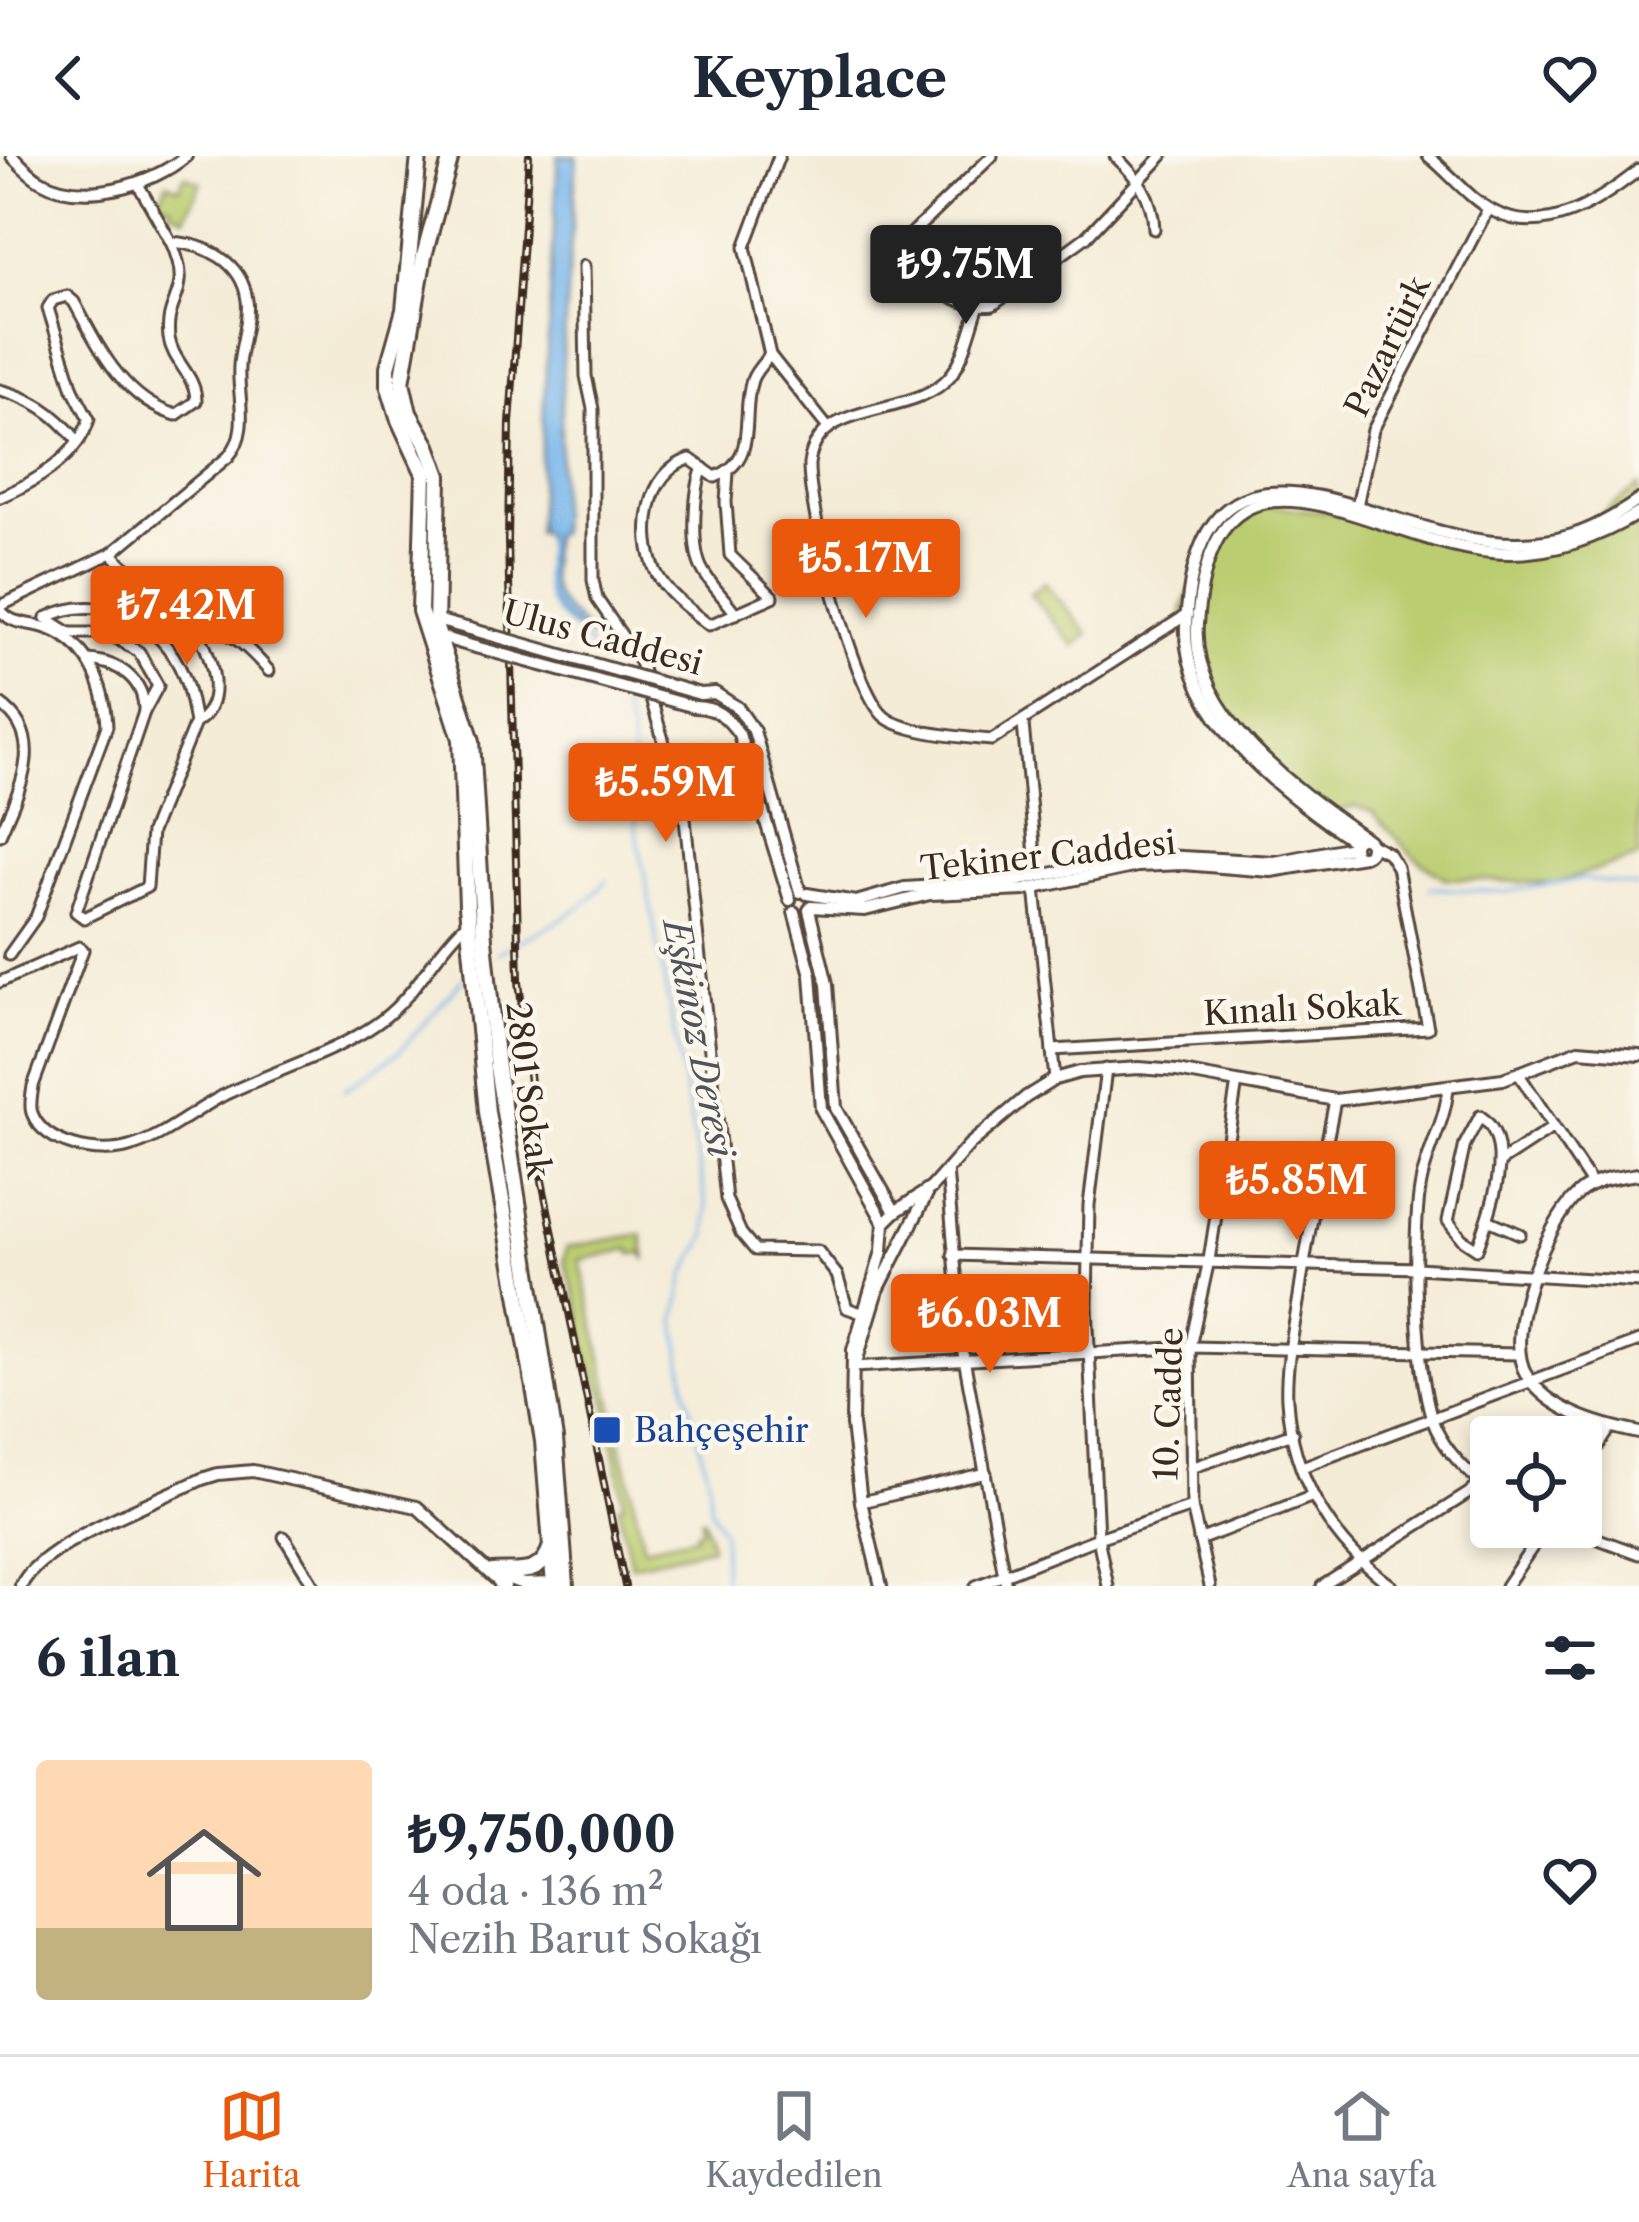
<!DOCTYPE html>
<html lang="tr">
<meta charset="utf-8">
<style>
body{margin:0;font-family:"Libre Caslon Text",serif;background:#f2f2f3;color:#1f2937;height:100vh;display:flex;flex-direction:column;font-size:45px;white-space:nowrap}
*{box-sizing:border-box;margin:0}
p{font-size:39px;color:#747a83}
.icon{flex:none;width:66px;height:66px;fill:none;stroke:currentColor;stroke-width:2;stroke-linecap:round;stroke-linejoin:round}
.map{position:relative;height:1430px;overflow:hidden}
.panel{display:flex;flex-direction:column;background:#fff;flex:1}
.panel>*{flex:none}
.buttons{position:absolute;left:1470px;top:1260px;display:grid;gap:24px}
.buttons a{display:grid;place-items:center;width:132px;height:132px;border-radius:12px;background:#fff;box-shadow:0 6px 18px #0003;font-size:60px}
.price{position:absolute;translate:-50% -102px;padding:0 27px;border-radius:12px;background:#ea580c;color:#fff;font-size:39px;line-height:78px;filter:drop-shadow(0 3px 6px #0008)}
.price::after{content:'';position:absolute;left:50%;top:72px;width:36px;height:27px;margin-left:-18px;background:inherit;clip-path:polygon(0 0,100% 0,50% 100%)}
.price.current{background:#222;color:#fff}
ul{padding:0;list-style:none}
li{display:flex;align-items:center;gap:36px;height:300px;padding:0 36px}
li+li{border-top:3px solid #e0e1e3}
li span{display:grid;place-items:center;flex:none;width:336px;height:240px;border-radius:12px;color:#555}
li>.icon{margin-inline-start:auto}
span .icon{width:144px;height:144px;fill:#fffc;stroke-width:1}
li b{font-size:51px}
h2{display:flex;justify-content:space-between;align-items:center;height:144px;padding:0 36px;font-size:51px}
header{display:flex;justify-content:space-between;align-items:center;height:156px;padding:0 36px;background:#fff;font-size:54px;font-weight:700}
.tabs{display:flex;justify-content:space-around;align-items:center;height:168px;border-top:3px solid #e0e1e3;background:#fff;font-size:33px;color:#747a83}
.tabs a{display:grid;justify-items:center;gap:6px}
.tabs .current{color:#ea580c}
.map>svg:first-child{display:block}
.green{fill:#bbcd71;stroke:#7b7c48;stroke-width:3}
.water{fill:#79b7ec;stroke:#5a7085;stroke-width:3}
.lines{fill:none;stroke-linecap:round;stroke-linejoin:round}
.stream{stroke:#79b7ec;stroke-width:3}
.minor-casing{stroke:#57473a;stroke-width:15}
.tertiary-casing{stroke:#57473a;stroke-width:16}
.primary-casing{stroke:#57473a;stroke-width:20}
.minor{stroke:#fff;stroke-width:9}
.tertiary{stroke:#fff;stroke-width:10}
.primary{stroke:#fff;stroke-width:14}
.rail-casing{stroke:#3b2a1e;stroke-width:8}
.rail{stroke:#fbf7ec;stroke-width:3;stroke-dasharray:9;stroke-linecap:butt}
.tertiary-bridge-casing{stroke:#57473a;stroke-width:16;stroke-linecap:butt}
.tertiary-bridge{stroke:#fff;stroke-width:10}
.transit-dot{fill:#1a4fb4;stroke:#fbf7ec;stroke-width:4.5}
.labels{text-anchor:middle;stroke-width:9;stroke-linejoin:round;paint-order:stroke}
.street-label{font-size:33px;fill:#3b2a1e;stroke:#fbf7ec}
.transit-label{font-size:33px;fill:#164399;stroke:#fbf7ec;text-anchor:start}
.water-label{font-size:36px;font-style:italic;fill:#4e545c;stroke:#fbf7ec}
</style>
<header><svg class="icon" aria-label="back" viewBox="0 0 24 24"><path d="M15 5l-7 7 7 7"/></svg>Keyplace<svg class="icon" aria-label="heart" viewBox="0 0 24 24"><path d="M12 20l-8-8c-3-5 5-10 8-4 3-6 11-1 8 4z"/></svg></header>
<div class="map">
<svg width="1639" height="1430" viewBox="0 0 1639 1430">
<rect width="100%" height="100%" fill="#fbf7ec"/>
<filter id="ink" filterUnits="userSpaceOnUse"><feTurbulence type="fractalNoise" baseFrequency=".00833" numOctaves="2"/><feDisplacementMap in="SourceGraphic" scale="24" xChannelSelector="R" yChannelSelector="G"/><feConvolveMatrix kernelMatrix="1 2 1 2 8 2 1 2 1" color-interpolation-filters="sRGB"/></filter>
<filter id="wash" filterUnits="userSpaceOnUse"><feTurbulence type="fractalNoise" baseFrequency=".004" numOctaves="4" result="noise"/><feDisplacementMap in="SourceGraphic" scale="48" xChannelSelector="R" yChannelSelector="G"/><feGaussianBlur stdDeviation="2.7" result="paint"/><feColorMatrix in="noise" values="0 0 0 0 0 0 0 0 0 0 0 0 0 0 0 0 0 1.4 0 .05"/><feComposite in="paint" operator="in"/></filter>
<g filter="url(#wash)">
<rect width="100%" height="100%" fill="#f4ecd7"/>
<g class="green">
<path d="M185 19 201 27 185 61 169 54 171 49 158 46 167 27 179 32Z"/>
<path d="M1639 330V701L1554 728 1444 722 1413 700 1372 656 1354 650 1326 660 1255 597 1200 521 1182 453 1218 374 1237 353 1257 348 1365 360 1520 391 1581 378 1594 364Z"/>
<path d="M894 376 945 378 944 406 859 403V387H891L892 392Z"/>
<path d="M1044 426 1088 478 1074 490 1030 438Z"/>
<path d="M642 1078 646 1105 643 1097 632 1098 630 1093 580 1104 644 1391 696 1380V1375L702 1373 701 1363 704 1362 711 1391 631 1409 618 1350 624 1348 605 1242 589 1205 580 1153 564 1105 567 1091Z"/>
</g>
<path class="water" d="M558 0H577L563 196 558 378 552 379C545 446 554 442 599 485 538 451 545 442 545 378L537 376Z"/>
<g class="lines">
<g class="stream">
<path d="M545 384C539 474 560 446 603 507"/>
<path d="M616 532 631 578 636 672 707 1052V1079L685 1119 676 1165 687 1238 708 1322 710 1352 723 1376 724 1430"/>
<path d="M1430 732 1506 736 1582 723 1639 731"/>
<path d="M498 797C540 773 576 763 607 724"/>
<path d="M344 935 400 895 463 823"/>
</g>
</g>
</g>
<g filter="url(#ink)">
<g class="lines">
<defs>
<g id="minor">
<path d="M992 0 906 83 900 94C908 124 963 154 993 149L1086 81 1162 0"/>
<path d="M1115 0C1138 22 1153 40 1154 73"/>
<path d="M1428 0C1450 17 1469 43 1493 55 1544 83 1600 45 1639 14"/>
<path d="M584 110 586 220 593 253V424L597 443 640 506 684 654 726 1043 741 1077 755 1094 818 1095 837 1119 847 1152 870 1160"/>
<path d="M978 152C970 174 965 202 950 220 921 256 844 247 819 282 814 289 810 299 809 308 808 352 853 535 885 561 904 577 967 582 992 584L1188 458"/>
<path d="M770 199 745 91 779 0"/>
<path d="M0 234C32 242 55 257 76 283"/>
<path d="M703 312C694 333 691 389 701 411 709 428 726 443 736 458"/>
<path d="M728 316 726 346 730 399 773 441 709 469C691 455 666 437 656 416 639 378 646 316 690 303L715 321C760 304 740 259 752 224 755 215 764 206 770 199L828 272"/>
<path d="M0 341C34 327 79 300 89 263L73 233 48 152 53 144 67 140 74 146C98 190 123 244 176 259L196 245C196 219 173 207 169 182 164 140 195 140 171 86"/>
<path d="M1357 350 1373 274 1488 53"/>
<path d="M0 450 112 397 228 301C251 275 237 242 239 210 240 189 250 165 247 144 242 105 205 88 171 86L138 28"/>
<path d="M0 453C11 469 25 466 43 471 87 484 105 528 107 570L36 761 9 799"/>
<path d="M46 462 70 477H107L139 496 158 530 144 556 76 756 84 762 147 731 151 676 195 567C236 544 202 473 179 448 160 427 134 426 112 397"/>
<path d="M46 462C100 434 163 465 184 521 190 535 192 552 195 567"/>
<path d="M192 467C226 469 248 491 269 515"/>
<path d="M88 504C118 506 145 523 144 556"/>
<path d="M0 548C49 582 18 636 0 679"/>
<path d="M1023 568 1037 721"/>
<path d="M1035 732 1055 923"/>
<path d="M0 826 79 791 83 794 33 930C32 939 29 949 32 957 44 990 100 1000 129 991 163 982 194 954 226 938 273 915 353 891 390 857 420 831 438 793 467 767"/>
<path d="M1052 894 1428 872 1397 711 1388 697 1371 688"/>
<path d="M1106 913 1089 1049 1087 1150 1098 1382 1108 1430"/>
<path d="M1518 917 1592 1028"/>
<path d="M1448 930C1447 963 1427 994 1421 1027 1411 1078 1415 1227 1436 1273 1448 1298 1469 1318 1491 1334"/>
<path d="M1335 944C1323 1007 1309 1070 1300 1134 1295 1169 1285 1208 1287 1244 1292 1321 1331 1386 1392 1430"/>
<path d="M1480 960C1518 985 1490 1058 1477 1093L1462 1083 1448 1065 1465 988Z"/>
<path d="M1500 1006 1552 972"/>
<path d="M947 1014 963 1197 1006 1430"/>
<path d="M1488 1064 1520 1078"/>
<path d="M953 1099 1417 1112 1639 1126"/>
<path d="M854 1211 1190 1191 1518 1198"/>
<path d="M1302 1311 1639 1185"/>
<path d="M1191 1312 1293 1277"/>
<path d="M1581 1317 1611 1271"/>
<path d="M861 1346 986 1317"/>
<path d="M1566 1371 1639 1398"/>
<path d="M284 1381 314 1430"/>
<path d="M1199 1384 1313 1340"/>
<path d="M976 1430 1098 1382 1192 1351"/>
<path d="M1210 1430 1192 1351 1190 1191 1209 1104 1237 926"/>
<path d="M1322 1430 1483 1328"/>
<path d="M1506 1430 1546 1371"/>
</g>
<g id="tertiary">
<path d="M12 0C21 9 30 19 41 25 83 49 152 29 186 0"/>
<path d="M436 464 470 473"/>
<path d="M438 480 468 489"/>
<path d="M700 538 715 537 738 552 754 575 800 736"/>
<path d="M695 551C717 552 726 560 739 578L790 744"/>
<circle cx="1362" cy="691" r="9"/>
<path d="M1365 682C1297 634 1190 560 1197 468 1214 250 1367 385 1491 396 1544 401 1595 384 1639 357"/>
<path d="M1354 685C1285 639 1182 561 1186 470 1197 240 1368 374 1493 386 1554 391 1590 378 1639 344"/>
<path d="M807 738 856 746 905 732 1015 725 1144 699 1275 706 1352 691"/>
<path d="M811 751 865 754 930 738 1025 734 1137 710 1183 708 1271 715 1363 700"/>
<path d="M809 754 827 828 836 952 895 1056"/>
<path d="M794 756 811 819 821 953 884 1067"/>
<path d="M1639 1018C1618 1021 1594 1023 1578 1038 1546 1067 1502 1178 1526 1218 1548 1255 1600 1269 1639 1277"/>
<path d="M895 1056 931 1032 969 989 1026 941 1055 923 1080 916 1139 912 1177 915 1335 944 1503 923 1579 894 1639 899"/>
<path d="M855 1210 878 1134 926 1040"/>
<path d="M493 1417 523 1428 554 1427"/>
<path d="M21 1430C40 1387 157 1345 202 1323L218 1318 253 1315 417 1351 497 1424"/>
<path d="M881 1430 861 1346 852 1269 853 1194 882 1095 884 1067 895 1056"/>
</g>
<g id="primary">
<path d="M419 0 404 154 388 211V228L399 264 424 318 420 455 461 583 467 750 487 956 543 1285 554 1430"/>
<path d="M451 0 424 100 402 226 409 257 428 290 439 320 436 472 472 585 484 784 497 911 555 1283 566 1430"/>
<path d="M492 1416C518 1414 541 1422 551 1390"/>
<path d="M502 1429 503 1430"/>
</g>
</defs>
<use href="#minor" class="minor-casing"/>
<use href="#tertiary" class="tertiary-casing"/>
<use href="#primary" class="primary-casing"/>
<use href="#minor" class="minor"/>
<use href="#tertiary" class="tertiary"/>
<use href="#primary" class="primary"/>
<defs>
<path id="rail" d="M529 0 510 267 508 385 519 825 539 1010 625 1430"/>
</defs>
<use href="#rail" class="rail-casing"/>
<use href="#rail" class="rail"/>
<defs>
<g id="tertiary-bridge">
<path d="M470 473 700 538"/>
<path d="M468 489 695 551"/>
</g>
</defs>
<use href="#tertiary-bridge" class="tertiary-bridge-casing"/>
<use href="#tertiary-bridge" class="tertiary-bridge"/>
</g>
</g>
<rect class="transit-dot" x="592" y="1259" width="30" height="30" rx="6"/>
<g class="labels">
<g class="street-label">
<text transform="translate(1387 190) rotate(-64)" y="12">Pazartürk</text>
<text transform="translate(603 481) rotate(15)" y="12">Ulus Caddesi</text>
<text transform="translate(1048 699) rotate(-6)" y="12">Tekiner Caddesi</text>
<text transform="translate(1302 852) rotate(-3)" y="12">Kınalı Sokak</text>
<text transform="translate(529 934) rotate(83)" y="12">2801 Sokak</text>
<text transform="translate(1168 1248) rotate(-88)" y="12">10. Cadde</text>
</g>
<g class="transit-label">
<text x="634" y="1286">Bahçeşehir</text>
</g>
<g class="water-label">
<text transform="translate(699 882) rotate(79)" y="13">Eşkinoz Deresi</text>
</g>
</g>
</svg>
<div class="buttons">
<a><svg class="icon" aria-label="locate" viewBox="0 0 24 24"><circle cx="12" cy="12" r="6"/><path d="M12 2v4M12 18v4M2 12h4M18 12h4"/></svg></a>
</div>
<b class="price current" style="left:966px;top:171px">₺9.75M</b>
<b class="price" style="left:866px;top:465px">₺5.17M</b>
<b class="price" style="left:187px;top:512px">₺7.42M</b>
<b class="price" style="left:666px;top:689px">₺5.59M</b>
<b class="price" style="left:1297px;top:1087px">₺5.85M</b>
<b class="price" style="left:990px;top:1220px">₺6.03M</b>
</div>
<section class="panel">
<h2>6 ilan<svg class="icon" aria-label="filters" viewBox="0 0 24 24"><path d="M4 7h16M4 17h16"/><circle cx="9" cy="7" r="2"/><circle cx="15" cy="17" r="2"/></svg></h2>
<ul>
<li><span style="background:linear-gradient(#ffd9b3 70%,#c2b280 0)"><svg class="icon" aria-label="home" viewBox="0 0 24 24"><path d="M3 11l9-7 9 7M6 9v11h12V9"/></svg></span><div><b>₺9,750,000</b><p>4 oda · 136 m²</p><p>Nezih Barut Sokağı</p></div><svg class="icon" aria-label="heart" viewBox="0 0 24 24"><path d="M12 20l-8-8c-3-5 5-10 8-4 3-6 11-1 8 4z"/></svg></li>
</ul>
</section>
<nav class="tabs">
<a class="current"><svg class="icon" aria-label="map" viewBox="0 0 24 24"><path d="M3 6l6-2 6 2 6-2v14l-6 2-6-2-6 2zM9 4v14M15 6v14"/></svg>Harita</a>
<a><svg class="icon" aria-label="saved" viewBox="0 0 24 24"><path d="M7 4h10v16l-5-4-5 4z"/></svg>Kaydedilen</a>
<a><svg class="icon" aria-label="home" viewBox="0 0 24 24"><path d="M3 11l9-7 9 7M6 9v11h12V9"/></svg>Ana sayfa</a>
</nav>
